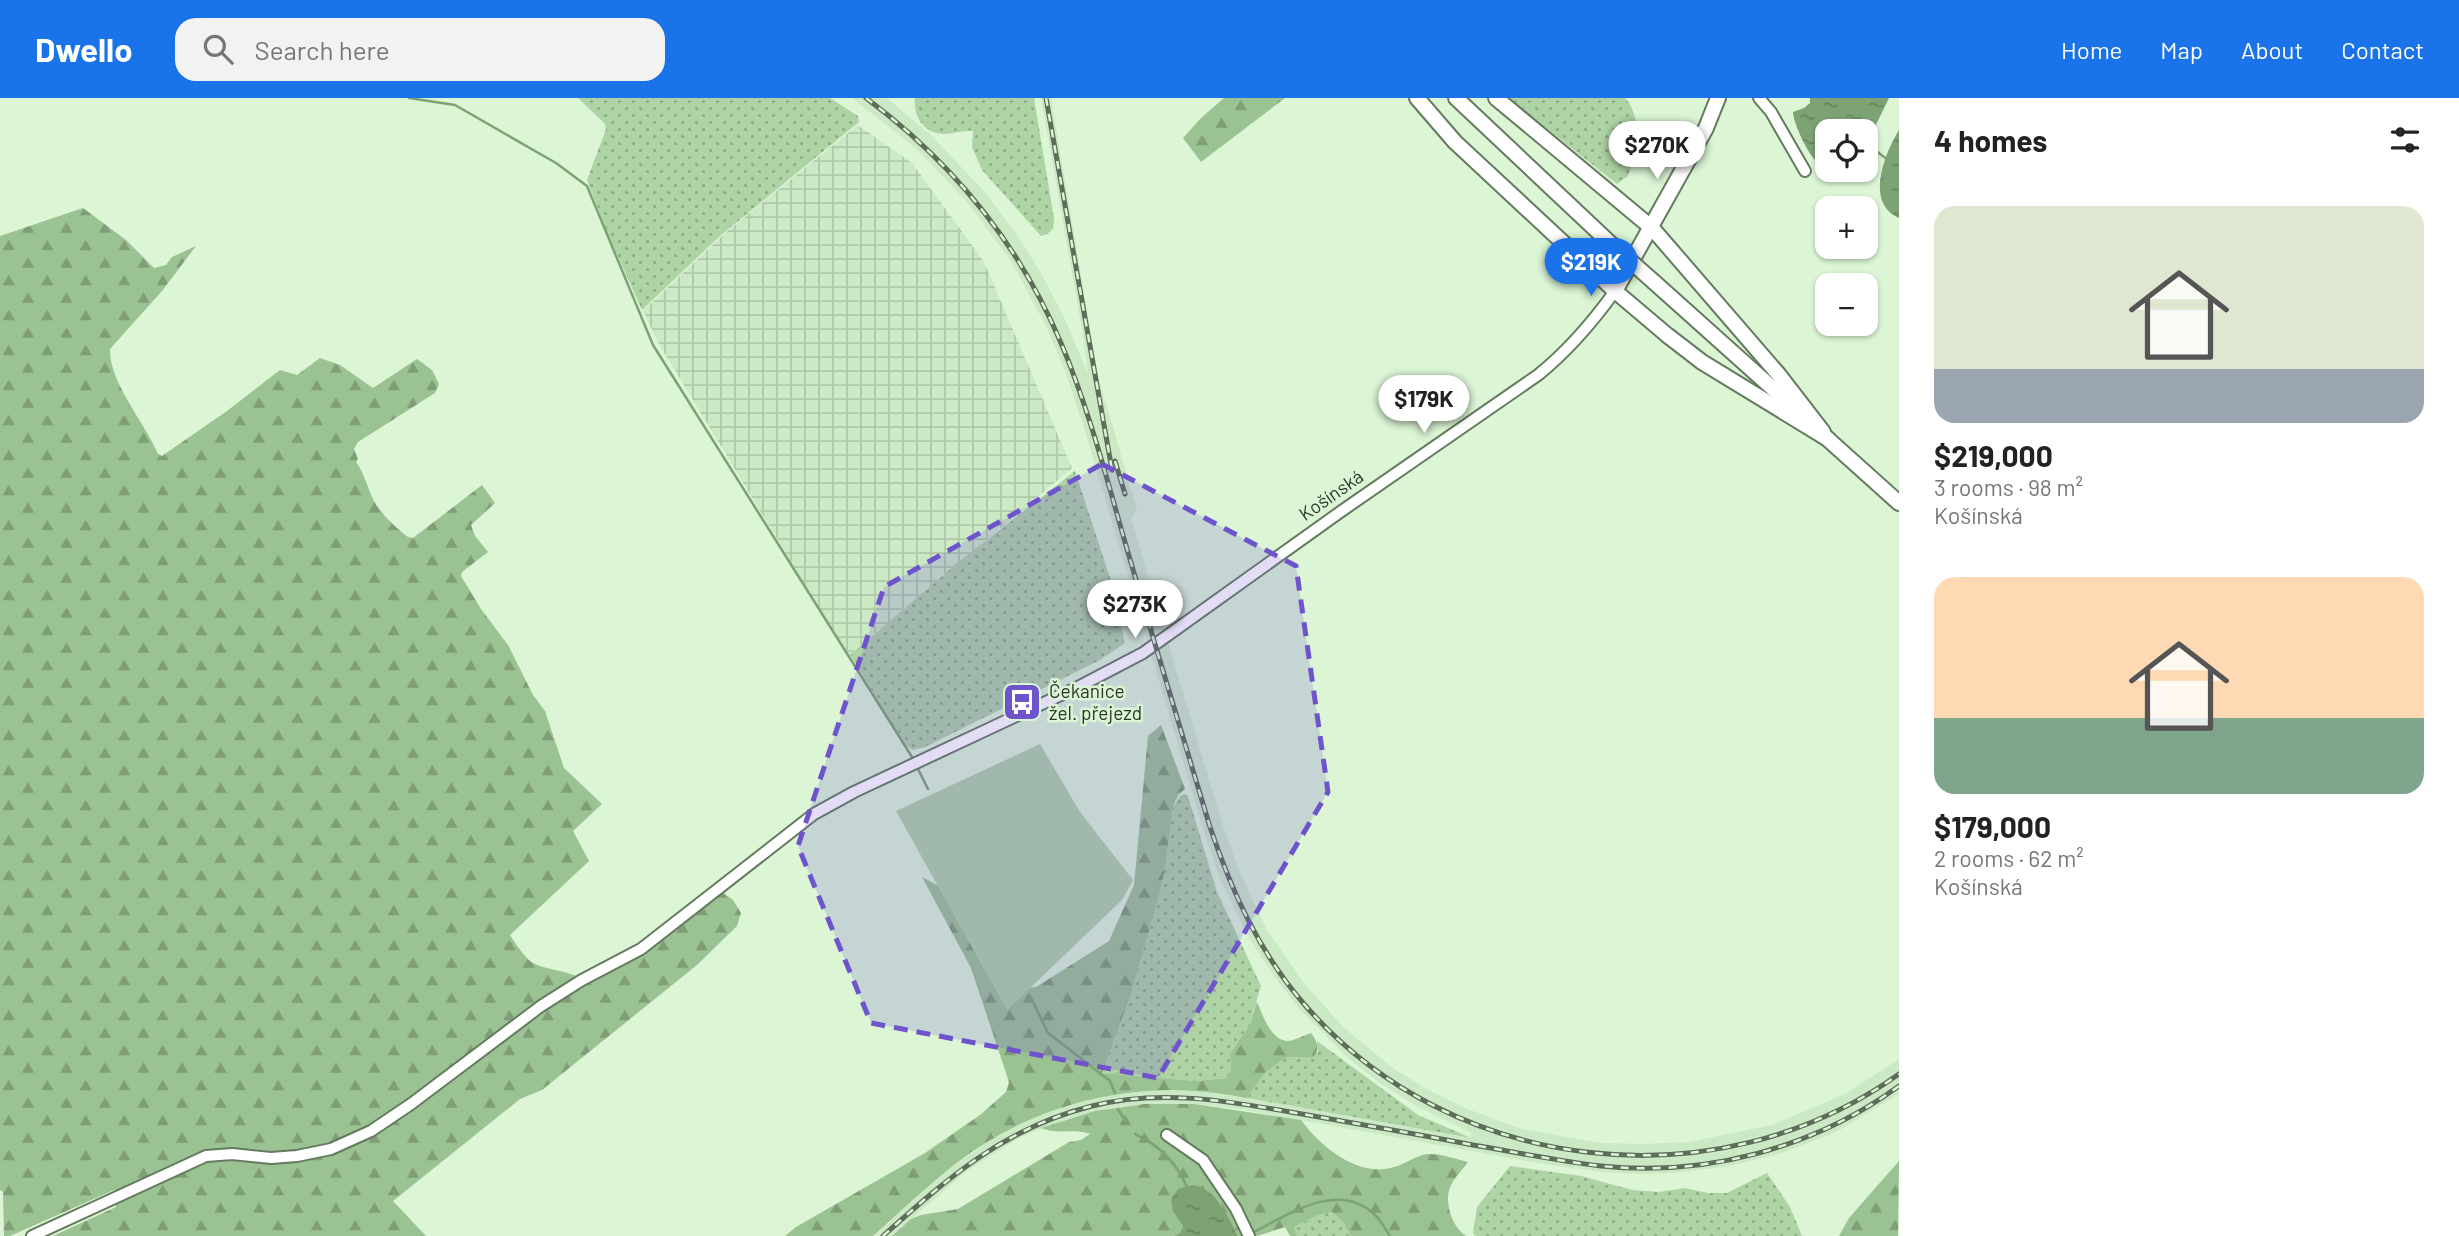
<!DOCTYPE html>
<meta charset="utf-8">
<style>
body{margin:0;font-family:Barlow,sans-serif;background:#f2f2f2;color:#222;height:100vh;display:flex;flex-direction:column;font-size:26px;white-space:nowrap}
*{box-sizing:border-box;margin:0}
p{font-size:23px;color:#767676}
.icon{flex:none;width:38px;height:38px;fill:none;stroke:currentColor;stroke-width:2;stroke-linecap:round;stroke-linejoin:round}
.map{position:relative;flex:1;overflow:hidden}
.sheet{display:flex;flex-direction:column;background:#fff;width:560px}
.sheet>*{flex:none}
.fabs{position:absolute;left:1815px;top:21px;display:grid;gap:14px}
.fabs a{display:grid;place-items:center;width:63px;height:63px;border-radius:14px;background:#fff;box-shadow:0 2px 5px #0004;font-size:35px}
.price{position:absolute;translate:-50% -60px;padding:0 16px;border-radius:24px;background:#fff;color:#222;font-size:23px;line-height:46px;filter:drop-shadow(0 2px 4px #0008)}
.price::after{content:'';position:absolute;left:50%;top:42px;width:21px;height:16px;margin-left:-10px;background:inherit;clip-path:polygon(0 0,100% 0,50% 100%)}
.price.active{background:#1a73e8;color:#fff}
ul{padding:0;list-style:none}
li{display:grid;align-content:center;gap:14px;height:371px;padding:0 35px}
li span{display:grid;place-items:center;height:217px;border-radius:21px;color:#555}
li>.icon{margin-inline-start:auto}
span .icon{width:126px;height:126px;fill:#fffc;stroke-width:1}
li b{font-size:30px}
h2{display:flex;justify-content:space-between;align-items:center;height:84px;padding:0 35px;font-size:30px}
header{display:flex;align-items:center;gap:42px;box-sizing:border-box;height:98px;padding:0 35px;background:#1a73e8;color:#fff}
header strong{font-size:33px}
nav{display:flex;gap:38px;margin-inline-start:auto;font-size:24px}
.search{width:490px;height:63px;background:#f2f2f2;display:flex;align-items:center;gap:18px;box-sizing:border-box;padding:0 24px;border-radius:21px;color:#767676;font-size:26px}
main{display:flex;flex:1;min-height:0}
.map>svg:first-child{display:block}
.built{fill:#cce9c5}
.industrial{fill:url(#industrial-grid)}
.grass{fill:url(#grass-dots)}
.forest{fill:url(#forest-firs)}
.pitch{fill:#aed3a5}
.water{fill:url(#water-ripples)}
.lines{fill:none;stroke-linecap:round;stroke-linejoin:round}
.stream{stroke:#7da274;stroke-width:2.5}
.minor-casing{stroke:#647b5f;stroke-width:14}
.major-casing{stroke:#647b5f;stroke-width:18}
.minor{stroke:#fff;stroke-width:10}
.major{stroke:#fff;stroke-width:14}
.rail-casing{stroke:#5e6c5a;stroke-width:5}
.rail{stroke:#dbf5d5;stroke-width:2.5;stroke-dasharray:8;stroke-linecap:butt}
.major-bridge-casing{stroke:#647b5f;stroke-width:18;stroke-linecap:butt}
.major-bridge{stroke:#fff;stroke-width:14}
.marked{fill:#6f53cc;fill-opacity:0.2;stroke:#6f53cc;stroke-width:5;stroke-dasharray:14 9;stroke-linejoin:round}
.labels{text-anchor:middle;stroke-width:5;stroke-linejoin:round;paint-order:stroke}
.street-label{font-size:19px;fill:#2c3529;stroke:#dbf5d5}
.poi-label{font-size:19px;fill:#2c3529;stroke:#dbf5d5;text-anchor:start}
</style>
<header>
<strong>Dwello</strong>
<div class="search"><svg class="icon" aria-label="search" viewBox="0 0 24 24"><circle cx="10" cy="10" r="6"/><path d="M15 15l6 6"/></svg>Search here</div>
<nav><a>Home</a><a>Map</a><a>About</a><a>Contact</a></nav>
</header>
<main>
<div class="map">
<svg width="1899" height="1138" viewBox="0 0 1899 1138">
<defs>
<pattern id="industrial-grid" width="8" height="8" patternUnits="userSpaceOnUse" patternTransform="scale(1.75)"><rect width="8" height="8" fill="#cce9c5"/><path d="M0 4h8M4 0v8" fill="none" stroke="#afc8a9"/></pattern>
<pattern id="grass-dots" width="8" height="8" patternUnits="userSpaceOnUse" patternTransform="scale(1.75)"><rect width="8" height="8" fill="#aed3a5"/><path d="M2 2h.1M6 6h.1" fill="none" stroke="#8eac86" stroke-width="1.8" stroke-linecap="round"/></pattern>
<pattern id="forest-firs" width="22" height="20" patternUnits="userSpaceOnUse" patternTransform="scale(1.75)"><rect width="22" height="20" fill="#9bc292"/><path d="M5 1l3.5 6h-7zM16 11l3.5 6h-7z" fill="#7f9e77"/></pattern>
<pattern id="water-ripples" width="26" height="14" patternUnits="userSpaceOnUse" patternTransform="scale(1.75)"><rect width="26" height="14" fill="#7da274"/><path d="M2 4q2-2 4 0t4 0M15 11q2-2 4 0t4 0" fill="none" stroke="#67855f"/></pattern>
</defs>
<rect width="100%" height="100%" fill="#dbf5d5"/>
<path class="built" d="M852 0H887L931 37 983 92 1015 134 1041 175 1064 219 1088 276 1083 237 1041 0H1051L1098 278 1137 412 1131 421 1222 725 1239 773 1267 832 1303 884 1343 929 1393 970 1428 992 1465 1010 1521 1031 1601 1045 1643 1046 1689 1044 1772 1027 1845 996 1899 961V996L1838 1033 1783 1055 1731 1068 1674 1075 1639 1076 1602 1074 1537 1065 1245 1012 1194 1006H1144L1118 1009 1067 1021 1019 1040 965 1074 892 1138H873L939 1079 990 1042 1036 1018 1092 1001 1115 997 1143 993H1195L1247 1000 1470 1040 1472 1035 1418 1009 1381 986 1347 959 1300 912 1274 878 1250 842 1220 781 1203 731 1085 333 1066 275 1046 228 1011 163 968 105 917 51Z"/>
<path class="industrial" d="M858 27 912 65 984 164 1072 370 848 558 659 246 643 213 724 136Z"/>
<g class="grass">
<path d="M578 0H830L858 18 859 24 720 138 642 212 607 134 587 82 606 31 605 26Z"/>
<path d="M915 0H1034L1054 121C1054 132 1051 135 1041 138L982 72 972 49 973 33C963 32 954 36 944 36 924 35 913 19 915 0Z"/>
<path d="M1508 0H1625C1643 19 1637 56 1628 78L1617 86Z"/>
<path d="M1075 373 1110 480 1125 545 1100 562 925 649 913 652 905 647 850 557 961 462Z"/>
<path d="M1184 696 1188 698 1190 705 1217 794 1261 888 1250 926 1230 956 1231 972 1226 980 1196 983 1102 975 1131 896 1154 816 1165 772 1173 709 1180 698Z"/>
<path d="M1317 943 1418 1017 1471 1040 1247 1000 1265 975 1287 959 1314 958 1318 953Z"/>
<path d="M1510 1068 1581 1078 1632 1092 1659 1094 1685 1090 1708 1095H1727L1767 1075 1790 1109 1802 1138H1476L1473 1135 1477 1109Z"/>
<path d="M1332 1114 1343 1124 1351 1138H1297L1294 1129 1318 1117Z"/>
</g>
<g class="forest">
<path d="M1224 0H1285L1201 64 1183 40 1201 20Z"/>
<path d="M83 110 126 142 154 170 166 167 172 159 196 148 162 193 110 251C109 284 144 323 158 356L162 358 227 313 280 272 297 277 320 260 340 267 373 290 417 261 432 272 439 286 435 295 358 344 354 351 358 361 356 364C364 375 367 388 373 401 381 416 394 428 408 439L413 440 482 387 495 405 471 427 475 438 488 454 462 474 461 478 481 511 508 547 533 597 545 613 564 670 602 706 573 733 589 763 510 837C515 845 523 857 530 863 543 873 571 871 586 884L722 794 733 802 741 815 737 828 697 867 542 992 520 1001 393 1103 426 1138H53L116 1109 114 1092 10 1138H4L3 1094 0 1092V138Z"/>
<path d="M1161 627 1185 691 1178 697 1173 709 1165 772 1154 816 1131 896 1102 975 1196 983 1226 980 1231 972 1230 956 1250 926 1257 904C1263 917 1271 944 1289 943 1296 942 1304 937 1311 935 1317 943 1320 949 1314 959H1287L1265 975 1247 1000C1229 997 1211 994 1193 993 1109 988 1025 1013 958 1064 928 1087 901 1113 873 1138H785L796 1129 925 1055 980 1017 1006 994 1009 985 1006 975 971 870 922 779 948 793 1013 891 1036 889 1109 843 1134 787 1148 638Z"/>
<path d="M1144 1006H1194L1301 1022C1321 1049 1358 1080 1394 1069 1406 1066 1419 1055 1430 1056 1442 1056 1456 1061 1468 1064 1463 1071 1455 1079 1451 1087 1443 1103 1452 1129 1466 1138H1351L1343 1124 1332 1114 1318 1117 1294 1129 1297 1138H1290L1285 1129 1257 1138H1238L1220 1105 1173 1114 1183 1128 1180 1135 1174 1138H892L911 1121 921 1117 958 1111 1069 1044 1081 1042 1090 1036C1074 1030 1057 1037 1041 1030L1095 1013Z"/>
<path d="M1899 1063 1898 1138H1839L1849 1120Z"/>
</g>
<path class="pitch" d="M1040 646 1080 714 1133 782 1122 802 1007 912 896 713Z"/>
<g class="water">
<path d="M1810 0H1889L1873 33 1866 44V33H1827V70C1824 68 1820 67 1817 64 1809 58 1793 25 1793 14L1804 10 1810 5Z"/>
<path d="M1899 32V120C1864 105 1885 55 1899 32Z"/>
<path d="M1193 1087C1217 1091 1228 1119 1238 1138H1174L1180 1135 1183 1128 1173 1114 1171 1101 1178 1091Z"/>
</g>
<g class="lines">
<g class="stream">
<path d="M409 0 455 7 556 65 587 88 653 247 912 659"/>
<path d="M1866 45 1888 62"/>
<path d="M918 671 928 691"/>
<path d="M1034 906 1048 935 1110 983 1115 995"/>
<path d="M1118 1011 1126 1024"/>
<path d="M1135 1036C1159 1047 1176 1064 1187 1089"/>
<path d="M1252 1135C1288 1117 1337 1082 1374 1116 1381 1122 1385 1131 1390 1138"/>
</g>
<defs>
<g id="minor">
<path d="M1759 0 1771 14 1805 73"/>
<path d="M1167 1037 1203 1062 1236 1111 1249 1138"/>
<path d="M32 1138 206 1058 232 1056 271 1060 297 1058 331 1051 371 1033 411 1006 541 908 582 882 641 851 814 716 854 694 1078 589 1143 555 1343 412 1538 277C1569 252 1592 225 1615 193"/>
</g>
<g id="major">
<path d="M1417 0 1455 44 1615 193 1667 237 1702 264 1828 341"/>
<path d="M1456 0 1611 146"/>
<path d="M1496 0 1652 130 1779 277 1823 334"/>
<path d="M1654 184 1799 314"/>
<path d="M1615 193 1706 30 1718 0"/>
<path d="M1821 335 1899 405"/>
</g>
</defs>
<use href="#minor" class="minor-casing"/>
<use href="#major" class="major-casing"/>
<use href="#minor" class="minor"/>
<use href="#major" class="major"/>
<defs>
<g id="rail">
<path d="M866 0C952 64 1019 146 1061 245 1089 311 1107 382 1127 451 1154 544 1182 637 1210 729 1232 794 1259 854 1304 906 1451 1077 1716 1107 1899 976"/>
<path d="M1046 0 1112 372"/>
<path d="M1115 363 1125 396"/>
<path d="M883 1138C948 1080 1004 1030 1092 1008 1162 990 1233 1004 1302 1016 1359 1026 1416 1036 1473 1047 1515 1054 1558 1063 1601 1068 1706 1079 1814 1050 1899 988"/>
</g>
</defs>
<use href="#rail" class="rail-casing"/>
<use href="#rail" class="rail"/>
<defs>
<path id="major-bridge" d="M1611 146 1654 184"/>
</defs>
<use href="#major-bridge" class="major-bridge-casing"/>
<use href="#major-bridge" class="major-bridge"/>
</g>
<path class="marked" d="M1102 366 1296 468 1328 694 1158 980 871 925 798 748 884 489Z"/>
<defs>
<symbol id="bus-square" viewBox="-11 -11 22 22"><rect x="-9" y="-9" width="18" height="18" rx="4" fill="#6f53cc" stroke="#dbf5d5"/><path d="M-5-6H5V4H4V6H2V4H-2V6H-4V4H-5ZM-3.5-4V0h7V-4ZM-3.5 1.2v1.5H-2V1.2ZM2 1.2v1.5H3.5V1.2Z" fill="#fff"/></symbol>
</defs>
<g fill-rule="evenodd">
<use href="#bus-square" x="1000" y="582" width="44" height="44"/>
</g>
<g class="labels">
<g class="street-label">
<text transform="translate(1331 397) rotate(-35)" y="7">Košínská</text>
</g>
<g class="poi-label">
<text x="1049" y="600">Čekanice<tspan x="1049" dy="22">žel. přejezd</tspan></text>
</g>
</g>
</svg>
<div class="fabs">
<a><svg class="icon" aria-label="locate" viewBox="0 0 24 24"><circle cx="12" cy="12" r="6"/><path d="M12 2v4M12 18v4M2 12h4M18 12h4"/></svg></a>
<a>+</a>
<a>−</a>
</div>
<b class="price" style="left:1657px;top:83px">$270K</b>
<b class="price active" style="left:1591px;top:200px">$219K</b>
<b class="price" style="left:1424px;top:337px">$179K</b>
<b class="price" style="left:1135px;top:542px">$273K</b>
</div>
<section class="sheet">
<h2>4 homes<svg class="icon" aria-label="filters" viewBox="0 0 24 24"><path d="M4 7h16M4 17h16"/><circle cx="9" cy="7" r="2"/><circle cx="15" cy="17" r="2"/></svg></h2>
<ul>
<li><span style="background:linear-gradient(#dfe7d0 75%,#9aa5b1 0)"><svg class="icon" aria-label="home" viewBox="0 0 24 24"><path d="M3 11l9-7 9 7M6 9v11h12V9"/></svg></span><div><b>$219,000</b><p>3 rooms · 98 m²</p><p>Košínská</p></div></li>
<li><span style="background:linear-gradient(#ffd9b3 65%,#7fa58c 0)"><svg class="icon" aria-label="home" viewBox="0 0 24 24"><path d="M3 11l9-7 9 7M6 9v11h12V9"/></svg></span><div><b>$179,000</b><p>2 rooms · 62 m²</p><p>Košínská</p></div></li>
</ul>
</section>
</main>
